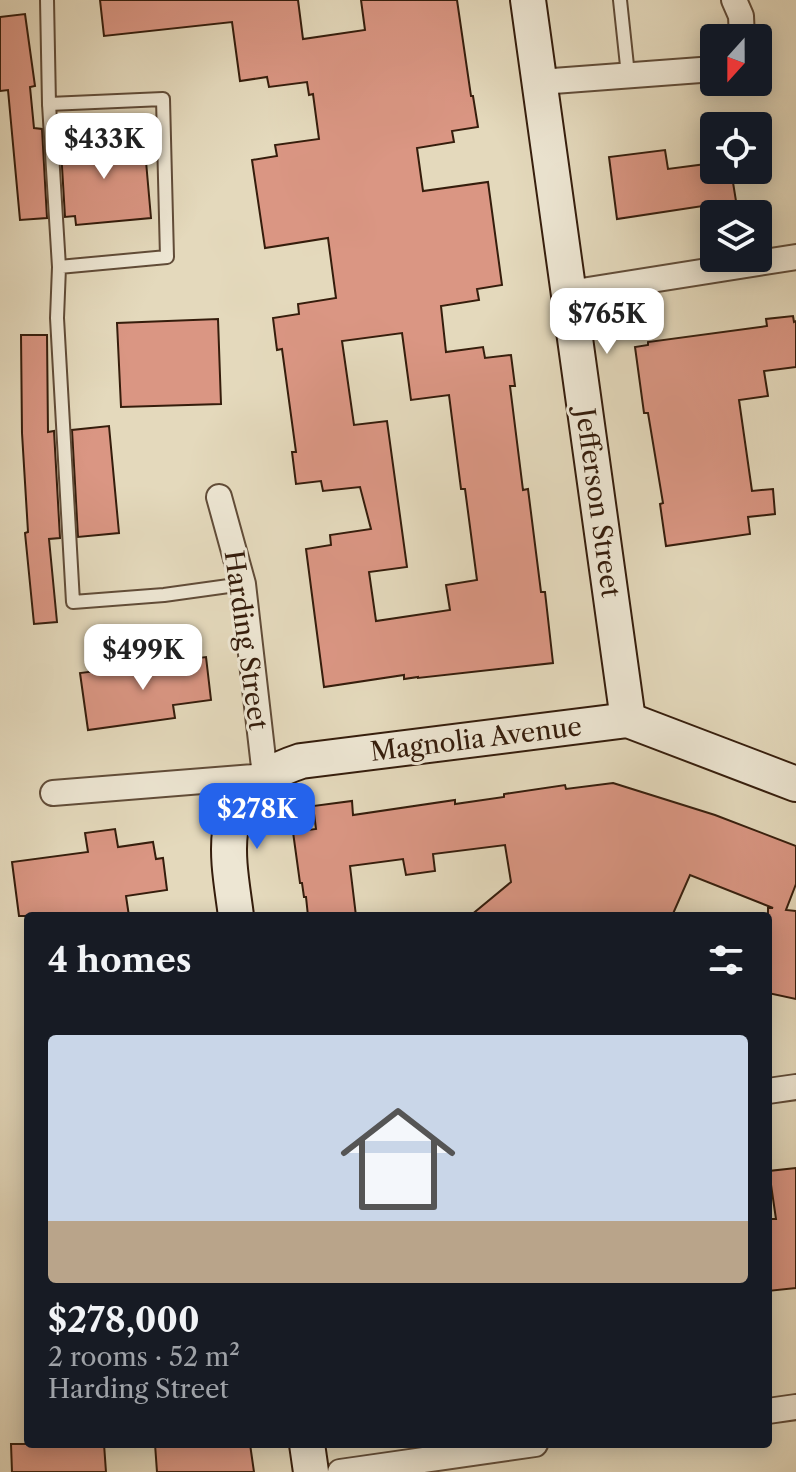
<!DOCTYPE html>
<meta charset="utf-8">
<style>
body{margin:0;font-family:"Libre Caslon Text",serif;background:#20242c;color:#f1f3f6;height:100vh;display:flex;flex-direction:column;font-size:30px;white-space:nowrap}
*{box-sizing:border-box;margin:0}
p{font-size:26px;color:#9ea1a6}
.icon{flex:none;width:44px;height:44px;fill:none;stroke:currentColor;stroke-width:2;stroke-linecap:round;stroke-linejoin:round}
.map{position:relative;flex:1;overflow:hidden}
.drawer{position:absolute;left:24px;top:912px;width:748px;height:536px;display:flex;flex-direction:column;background:#171b24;border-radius:8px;box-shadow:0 4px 20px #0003}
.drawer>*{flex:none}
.needle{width:52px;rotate:201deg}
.controls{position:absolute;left:700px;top:24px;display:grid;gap:16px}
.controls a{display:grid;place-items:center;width:72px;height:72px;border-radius:8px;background:#171b24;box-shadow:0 4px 20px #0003;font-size:40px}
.price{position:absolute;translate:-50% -68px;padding:0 18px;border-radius:16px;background:#fff;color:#222;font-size:26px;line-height:52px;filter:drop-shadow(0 2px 4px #0008)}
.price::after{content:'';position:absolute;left:50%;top:48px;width:24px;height:18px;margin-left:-12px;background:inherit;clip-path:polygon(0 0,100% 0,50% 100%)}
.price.active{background:#2563eb;color:#fff}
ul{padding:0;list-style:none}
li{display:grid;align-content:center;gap:16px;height:424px;padding:0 24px}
li span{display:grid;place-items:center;height:248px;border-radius:8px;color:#555}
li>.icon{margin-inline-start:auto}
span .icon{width:144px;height:144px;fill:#fffc;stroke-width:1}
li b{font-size:34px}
h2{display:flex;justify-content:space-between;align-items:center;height:96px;padding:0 24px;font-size:34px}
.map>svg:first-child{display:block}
.building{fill:#da9683;stroke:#351d0c;stroke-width:2;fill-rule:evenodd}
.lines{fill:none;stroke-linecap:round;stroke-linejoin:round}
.service-casing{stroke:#614c38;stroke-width:16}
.minor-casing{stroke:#614c38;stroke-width:28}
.secondary-casing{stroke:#351d0c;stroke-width:38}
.service{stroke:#ede6d3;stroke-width:12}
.minor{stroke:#ede6d3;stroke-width:24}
.secondary{stroke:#ede6d3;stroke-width:34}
.labels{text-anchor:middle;stroke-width:6;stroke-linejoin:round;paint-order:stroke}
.street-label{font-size:26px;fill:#351d0c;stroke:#ede6d3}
</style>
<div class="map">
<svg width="796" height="1472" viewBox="0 0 796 1472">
<rect width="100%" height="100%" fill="#e4d9bc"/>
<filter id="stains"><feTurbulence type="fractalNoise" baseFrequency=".0025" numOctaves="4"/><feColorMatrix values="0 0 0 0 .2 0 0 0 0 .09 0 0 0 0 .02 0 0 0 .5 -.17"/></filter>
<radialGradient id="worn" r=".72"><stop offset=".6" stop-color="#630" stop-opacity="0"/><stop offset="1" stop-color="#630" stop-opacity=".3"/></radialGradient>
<g class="building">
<path d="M100 0H298L303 39 365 30 361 0H457L471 96H473L478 127 452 131 454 142 417 148 423 191 488 182 502 285 477 289 479 300 441 306 446 352 483 347 485 358 511 355 515 386H510L523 490 528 489 541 592H545L553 663 418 678V677L404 679V675L324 687 306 549 331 545 330 535 371 529 360 487 323 491 321 481 296 484 292 452H296L282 349 277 350 273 318 299 314 298 304 336 298 328 238 265 248 252 160 277 156 275 145 319 139 313 94 309 95 307 82 269 87 267 77 240 81 232 22 104 36ZM402 333 411 400 449 395 461 489H465L477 580 446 585 450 610 376 621 369 572 407 567 387 421 354 425 342 341Z"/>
<path d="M25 14 35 86 30 87 34 128 42 129 47 218 20 220 8 90 0 91V17Z"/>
<path d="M60 133 145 150 151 218 76 225 75 216 65 217Z"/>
<path d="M665 150 668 169 714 163V170H731L736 201 617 219 609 157Z"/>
<path d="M793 316 794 322 796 321V367L764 371 768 396 739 400 752 491 773 489 775 514 748 517 750 534 666 546 660 504 663 503 648 413H644L635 347 648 345V342L767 326 766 319Z"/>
<path d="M218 319 221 404 121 407 117 323Z"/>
<path d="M21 335H47L48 432 54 431 60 538 49 539 57 622 34 624 25 533 28 532 22 433Z"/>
<path d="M109 426 119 533 78 537 72 430Z"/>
<path d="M206 657 211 700 173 705 175 718 88 730 80 673Z"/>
<path d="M613 783 715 815 796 846V884L786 910 796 911V999L768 993V908H773L690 875 672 916H470L511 882 505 845 433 854 435 871 406 875 403 859 350 866 356 916H308L306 897H304L302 883H300L293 832 316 829 313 806 352 801 353 815 455 800V804L504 797V794L565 785 566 789Z"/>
<path d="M115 829 118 847 153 842 156 859 163 858 167 890 126 896 129 916H19L12 862 88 852 85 833Z"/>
<path d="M796 1168V1288L768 1291V1219H776L769 1171Z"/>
<path d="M11 1444H104L106 1472H12Z"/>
<path d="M155 1444H250L254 1472H157Z"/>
</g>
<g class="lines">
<defs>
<g id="service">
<path d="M47 0 49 104 163 99 167 257 59 267 57 318 73 602 164 595 243 584"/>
<path d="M620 0 628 75"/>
<path d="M49 104 59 267"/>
</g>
<g id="minor">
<path d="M734 0 741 16 742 38"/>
<path d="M540 82 714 69"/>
<path d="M569 293 796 257"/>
<path d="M53 793 265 776 243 584 219 497"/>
<path d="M768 1091 796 1087"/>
<path d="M768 1411 796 1407"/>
<path d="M340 1472 535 1444"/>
</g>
<g id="secondary">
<path d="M528 0 628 720"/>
<path d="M236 916C230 867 214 805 267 776 277 770 289 765 301 761L628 720 796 784"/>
<path d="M307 1444 311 1472"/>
</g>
</defs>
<use href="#service" class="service-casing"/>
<use href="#minor" class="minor-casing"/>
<use href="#secondary" class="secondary-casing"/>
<use href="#service" class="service"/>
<use href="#minor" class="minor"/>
<use href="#secondary" class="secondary"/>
</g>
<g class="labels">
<g class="street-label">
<text transform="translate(598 503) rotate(82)" y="9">Jefferson Street</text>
<text transform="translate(246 640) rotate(82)" y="9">Harding Street</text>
<text transform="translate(476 739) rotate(-7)" y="9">Magnolia Avenue</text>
</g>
</g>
<rect width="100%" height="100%" filter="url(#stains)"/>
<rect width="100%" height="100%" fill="url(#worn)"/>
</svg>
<div class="controls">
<a><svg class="needle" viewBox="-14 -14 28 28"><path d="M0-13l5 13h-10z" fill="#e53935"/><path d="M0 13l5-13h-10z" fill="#9ea1a6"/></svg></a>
<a><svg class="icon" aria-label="locate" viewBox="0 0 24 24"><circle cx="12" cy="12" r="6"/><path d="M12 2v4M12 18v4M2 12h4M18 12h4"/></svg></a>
<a><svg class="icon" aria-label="layers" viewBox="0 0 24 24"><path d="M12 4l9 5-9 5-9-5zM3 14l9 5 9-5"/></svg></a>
</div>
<b class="price" style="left:104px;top:181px">$433K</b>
<b class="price" style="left:607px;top:356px">$765K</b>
<b class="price" style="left:143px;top:692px">$499K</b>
<b class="price active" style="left:257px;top:851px">$278K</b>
<section class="drawer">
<h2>4 homes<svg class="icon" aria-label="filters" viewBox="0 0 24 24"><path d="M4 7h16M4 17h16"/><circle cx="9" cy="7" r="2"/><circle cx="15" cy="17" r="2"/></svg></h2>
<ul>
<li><span style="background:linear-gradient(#c9d6e8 75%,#b9a48a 0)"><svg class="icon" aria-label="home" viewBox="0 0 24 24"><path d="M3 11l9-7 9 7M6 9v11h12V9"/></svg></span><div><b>$278,000</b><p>2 rooms · 52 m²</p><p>Harding Street</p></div></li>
</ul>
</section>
</div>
